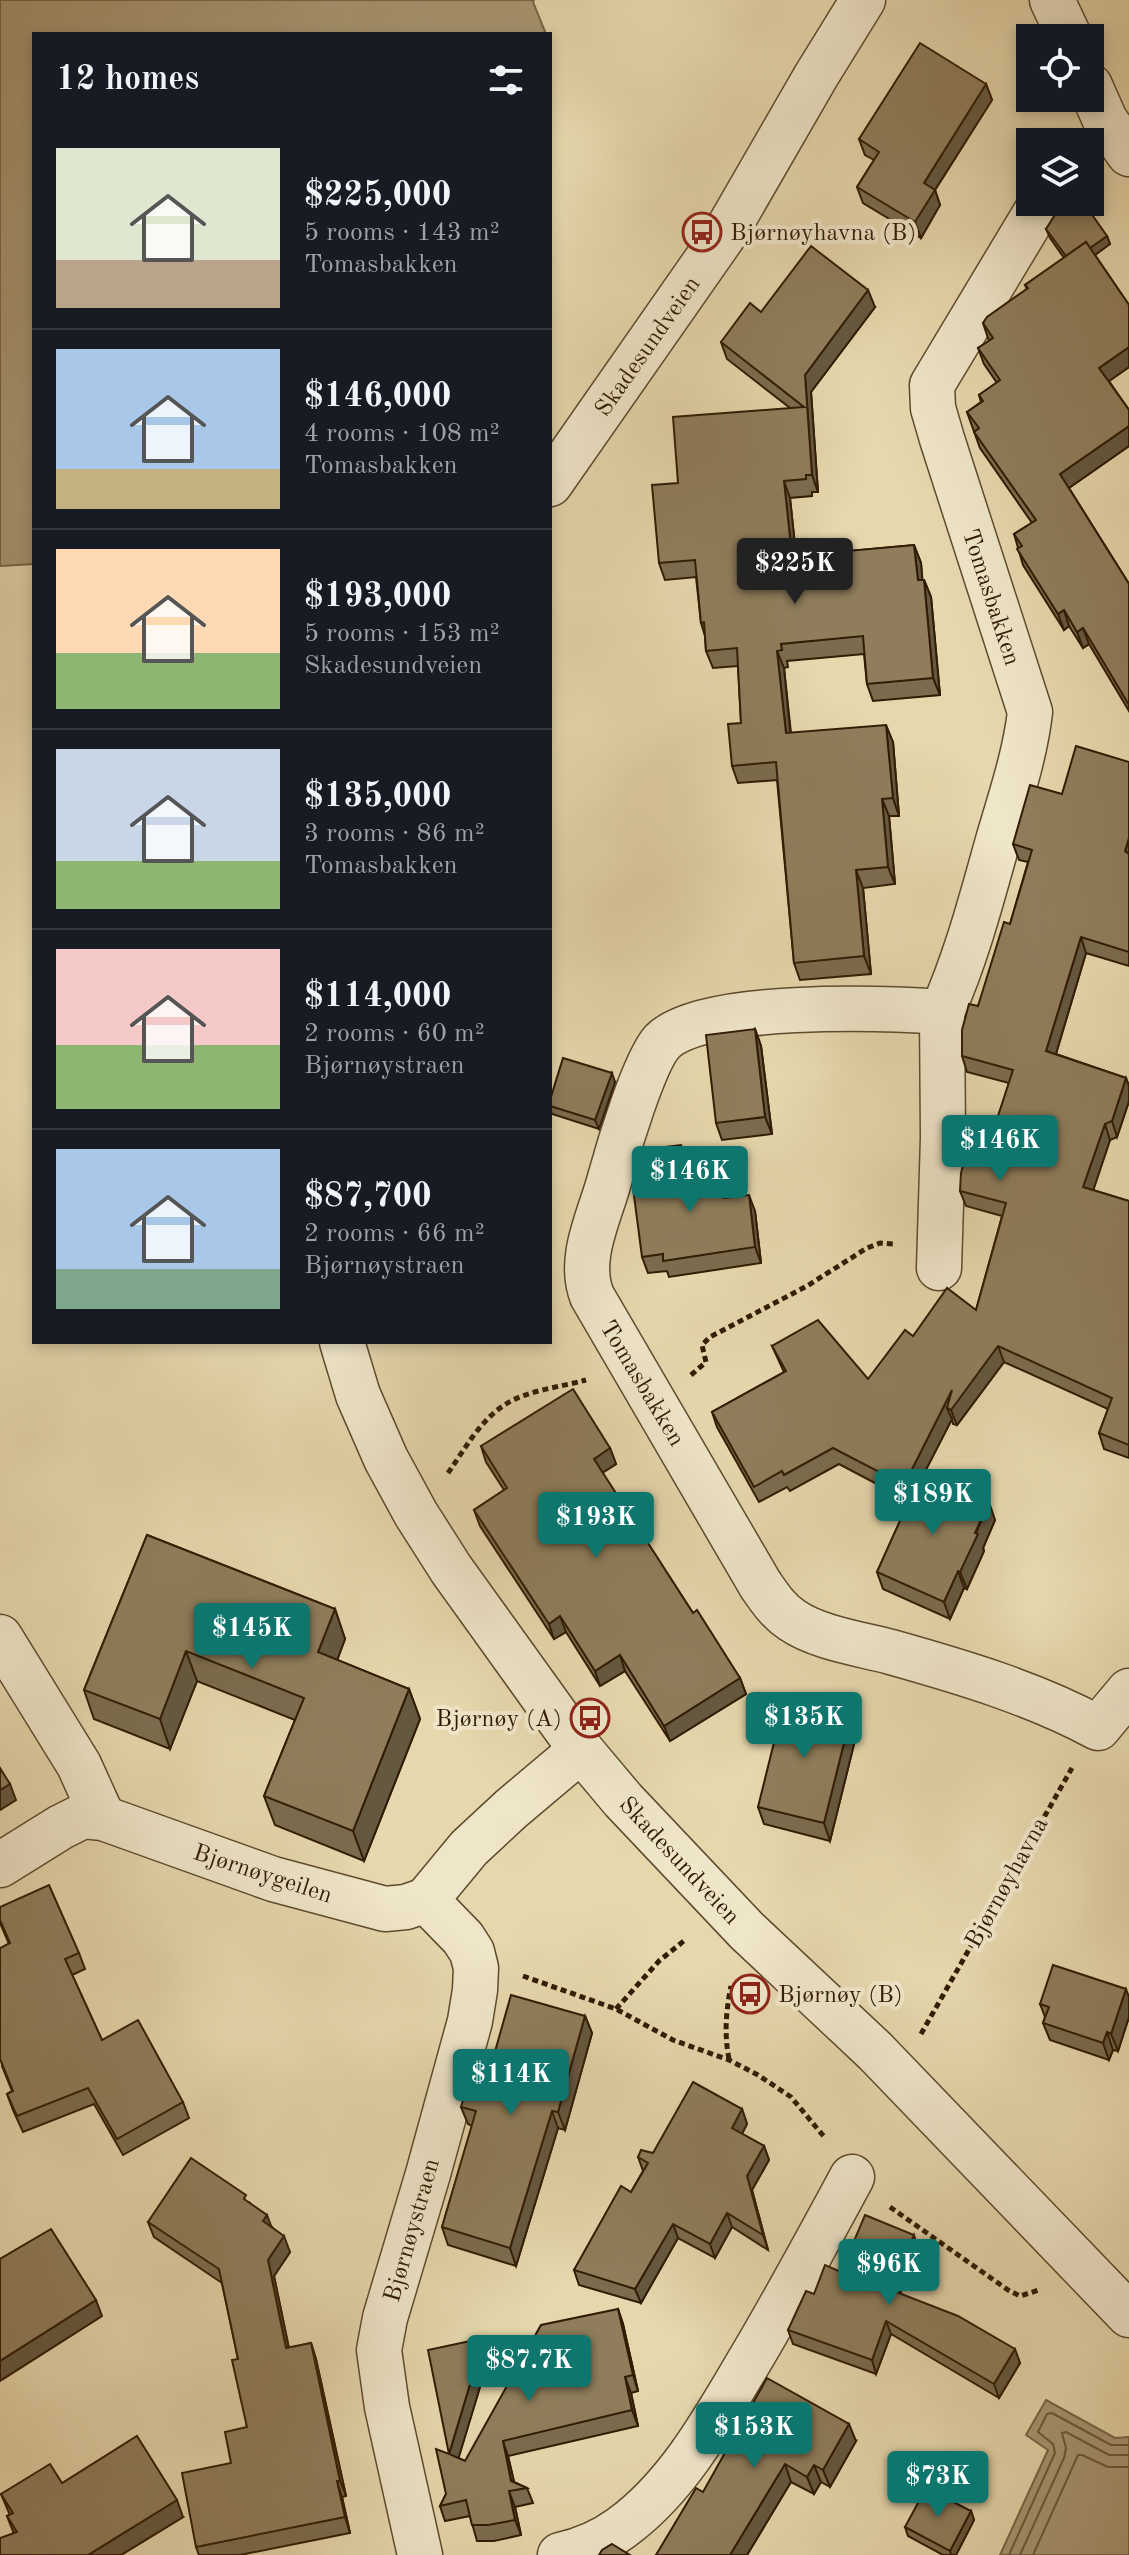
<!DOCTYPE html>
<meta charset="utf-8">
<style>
body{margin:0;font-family:"Old Standard TT",serif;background:#20242c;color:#f1f3f6;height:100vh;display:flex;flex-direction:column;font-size:30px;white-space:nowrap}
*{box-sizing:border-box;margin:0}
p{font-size:26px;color:#9ea1a6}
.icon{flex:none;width:44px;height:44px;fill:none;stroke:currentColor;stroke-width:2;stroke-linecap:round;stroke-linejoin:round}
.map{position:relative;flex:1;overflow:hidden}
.sheet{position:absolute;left:32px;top:32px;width:520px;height:1312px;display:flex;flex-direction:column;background:#171b24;border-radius:0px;box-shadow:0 4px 12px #0003}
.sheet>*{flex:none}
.controls{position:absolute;left:1016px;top:24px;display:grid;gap:16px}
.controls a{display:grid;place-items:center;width:88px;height:88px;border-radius:0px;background:#171b24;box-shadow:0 4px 12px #0003;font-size:40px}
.price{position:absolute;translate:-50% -68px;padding:0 18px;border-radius:8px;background:#0f766e;color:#fff;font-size:26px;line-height:52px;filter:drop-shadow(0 2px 4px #0008)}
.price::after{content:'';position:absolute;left:50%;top:48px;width:24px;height:18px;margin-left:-12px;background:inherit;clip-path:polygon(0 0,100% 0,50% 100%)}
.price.selected{background:#222;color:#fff}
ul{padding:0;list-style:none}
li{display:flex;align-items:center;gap:24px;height:200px;padding:0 24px}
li+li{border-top:2px solid #363941}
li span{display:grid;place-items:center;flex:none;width:224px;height:160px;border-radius:0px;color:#555}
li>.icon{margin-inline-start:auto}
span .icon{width:96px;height:96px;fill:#fffc;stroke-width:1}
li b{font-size:34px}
h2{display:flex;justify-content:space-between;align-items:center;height:96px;padding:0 24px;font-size:34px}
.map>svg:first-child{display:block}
.water{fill:#a89773;stroke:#786647;stroke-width:2}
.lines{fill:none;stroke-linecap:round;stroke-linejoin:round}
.shore{stroke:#6c5a3c;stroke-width:2}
.minor-casing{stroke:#5e4b2e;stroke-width:47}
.tertiary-casing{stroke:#5e4b2e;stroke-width:47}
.path{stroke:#311c04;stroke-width:5;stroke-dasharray:6 4;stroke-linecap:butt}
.minor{stroke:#efe5c9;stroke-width:44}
.tertiary{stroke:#efe5c9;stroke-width:44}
.wall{fill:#7b6c4e;stroke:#311c04;stroke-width:2}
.shaded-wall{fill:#645840;stroke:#311c04;stroke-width:2}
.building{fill:#8f7d5b;stroke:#311c04;stroke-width:2}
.labels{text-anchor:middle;stroke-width:8;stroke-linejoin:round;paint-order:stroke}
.poi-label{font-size:24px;fill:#311c04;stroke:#efe5c9;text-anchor:start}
.street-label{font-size:24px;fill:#311c04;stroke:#efe5c9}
</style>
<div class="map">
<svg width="1129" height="2555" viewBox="0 0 1129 2555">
<rect width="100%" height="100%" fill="#e6d7ac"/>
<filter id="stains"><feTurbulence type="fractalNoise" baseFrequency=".0025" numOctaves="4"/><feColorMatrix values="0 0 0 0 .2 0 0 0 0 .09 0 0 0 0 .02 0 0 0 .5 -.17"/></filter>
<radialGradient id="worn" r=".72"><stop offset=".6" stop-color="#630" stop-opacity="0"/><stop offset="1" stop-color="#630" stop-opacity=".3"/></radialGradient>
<g class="water">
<path d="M0 0H534L533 2 546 34H34V564L0 566Z"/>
<path d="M1046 2400 1115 2438 1129 2437V2555H1000L1048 2450 1026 2435Z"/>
</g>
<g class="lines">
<g class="shore">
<path d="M1009 2555 1055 2453 1053 2444 1038 2432 1047 2414 1052 2413 1111 2445H1129"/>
<path d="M1020 2555 1064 2458 1066 2448 1062 2433 1066 2432 1109 2455H1129"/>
<path d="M1033 2555 1078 2455H1082L1108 2467H1129"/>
</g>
<defs>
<g id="minor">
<path d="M1052 0 1070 38"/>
<path d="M1090 86 1105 120 1129 154"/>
<path d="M1042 202 932 385 933 408 942 439 1030 712C1025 755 1011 796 999 837 982 897 967 956 942 1012 886 1008 700 1001 662 1042 644 1062 618 1149 610 1178 600 1216 577 1258 592 1296L760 1584C769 1597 778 1611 792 1620 818 1638 861 1644 891 1652 962 1672 1033 1693 1098 1728L1129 1691"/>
<path d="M939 1268 943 1138 942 1012"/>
<path d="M0 1637 79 1765 103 1818"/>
<path d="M0 1865 61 1827 83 1816 103 1818 273 1879 385 1909 406 1907 426 1900"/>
<path d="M420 2555 387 2407 379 2350 385 2318 428 2174 470 2021 475 1990 476 1968 472 1952 463 1938 426 1900 469 1848 511 1809 581 1750"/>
<path d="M560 2555C583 2550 602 2542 621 2528 675 2489 711 2426 744 2370 782 2307 817 2242 852 2177"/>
</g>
<g id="tertiary">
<path d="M550 484 726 232 816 76 863 0"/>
<path d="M342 1342 358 1395 386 1459 416 1514 451 1569 581 1750 623 1800 747 1931 875 2051 1129 2315"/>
</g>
</defs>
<use href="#minor" class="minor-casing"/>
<use href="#tertiary" class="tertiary-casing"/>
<g class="path">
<path d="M691 1375 706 1362 702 1345 710 1337 807 1286 867 1248 880 1243 894 1244"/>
<path d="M448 1473C465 1449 480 1420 506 1404 528 1390 561 1387 586 1380"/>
<path d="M523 1976 616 2009 673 2040 729 2060 758 2075 791 2097 826 2139"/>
<path d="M616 2009 659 1961 685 1940"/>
<path d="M921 2034 1072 1768"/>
<path d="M729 2059C724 2034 726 2011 731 1986"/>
<path d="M890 2207 1008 2290 1020 2296 1039 2290"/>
</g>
<use href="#minor" class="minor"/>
<use href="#tertiary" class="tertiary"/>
</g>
<g class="wall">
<path d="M986 84 992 100 935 190 940 205 921 238 863 203 857 187 874 160 865 155 859 139Z"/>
<path d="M1046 229 1107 236 1110 244 1095 255 1129 305V367L1109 381 1129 410V446L1069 488 1129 584V711L1089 644 1083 648 1069 626 1064 630 1023 565 1014 534 1032 523 980 448 967 412 981 402 979 395 997 383 984 364 978 348 989 341 983 323 1027 289 1025 285 1064 258 1050 238Z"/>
<path d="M875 307 811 392 818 492H812V496L790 498 796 556 914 545 921 563 922 580H924L931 597 940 695 873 701 867 684 864 654 787 661 788 667 784 668 791 733 893 742 899 816H889L895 884 863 888 871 974 800 980 794 963 777 780 738 783 732 766 741 723 738 666 713 668 706 651 705 636 701 623 696 577 665 580 659 563 678 483 790 408 727 359 721 342 761 312Z"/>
<path d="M1129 762V966L1086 953 1056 1054 1126 1078 1129 1086V1101L1117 1137 1110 1140 1093 1190 1129 1201V1458L1104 1449 1099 1433 1108 1409 1004 1362 957 1425 953 1424 952 1419 924 1473 995 1520 983 1548 984 1551 967 1589 964 1588 950 1619 883 1589 877 1572 909 1501 839 1464 790 1491 787 1487 759 1502 717 1427 712 1412 784 1372 772 1346 868 1379 913 1336 976 1310 1002 1216 966 1206 960 1191 988 1147 1009 1083 967 1072 962 1056 978 1006 1010 924 1028 862 1019 860 1013 844 1062 794Z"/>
<path d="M755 1029 761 1046 772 1134 722 1140 716 1123Z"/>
<path d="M615 1082 599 1129 552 1114 550 1110V1100Z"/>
<path d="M687 1161 691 1181 721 1177 728 1198 755 1211 761 1263 669 1277 667 1271 648 1273 642 1257 659 1185Z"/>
<path d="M481 1446 610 1448 616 1464 602 1473 693 1613 740 1678 746 1694 670 1741 625 1671 600 1686 566 1632 554 1639 480 1526 474 1510 504 1490 486 1462Z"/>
<path d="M147 1535 335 1609 345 1639 337 1660 409 1689 420 1719 364 1861 275 1825 264 1796 295 1720 197 1681 170 1749 94 1719 84 1690Z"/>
<path d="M826 1713 850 1719 856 1736 830 1841 764 1824 758 1807Z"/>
<path d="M0 1907 79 1953 85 1969 72 1975 102 2040 183 2102 189 2118 123 2155 94 2104 23 2132 13 2110 7 2094 12 2091 2 2066 9 1944 0 1923Z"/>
<path d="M1129 1997V2017L1118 2051 1113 2050 1109 2060 1050 2040 1043 2023 1045 2017 1040 2004Z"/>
<path d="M585 2016 592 2033 565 2130 558 2128 516 2266 448 2245 442 2227 472 2126 468 2124 461 2107 494 2055Z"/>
<path d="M742 2109 747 2124 742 2134 764 2146 769 2160 752 2190 768 2250 732 2227 715 2258 678 2238 641 2303 579 2285 574 2270 631 2192 643 2171 638 2157 653 2153Z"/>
<path d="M249 2202 272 2227 290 2252 274 2276 289 2348 311 2343 316 2359 346 2496 342 2497 350 2533 240 2555H199L196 2547 247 2427 238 2359 222 2283 154 2237 148 2222Z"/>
<path d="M918 2248 900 2294 1020 2363 999 2398 891 2334 876 2374 793 2344 788 2330 841 2272Z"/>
<path d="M618 2309 623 2324 638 2391 631 2393 638 2426 508 2456 514 2482 527 2488 533 2503 515 2507 521 2535 494 2541H477L470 2516 445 2521 440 2506 446 2494 449 2454 484 2338 490 2354 458 2458 465 2461Z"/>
<path d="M856 2441 830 2487 821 2482 814 2494 791 2482 747 2555H656L703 2492Z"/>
<path d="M62 2483 183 2517 121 2555H0L14 2534 7 2516 10 2515 1 2494Z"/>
<path d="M971 2511 974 2520 956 2555H943L908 2536 905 2527Z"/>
</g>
<g class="shaded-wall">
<path d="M986 84 992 100 935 190 940 205 921 238 915 222 924 183Z"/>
<path d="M1107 236 1110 244 1073 271 1070 262Z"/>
<path d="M868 290 875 307 811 392 818 492 812 475 805 375Z"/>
<path d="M1129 347V367L1105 384 1099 368Z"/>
<path d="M1129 426V446L1066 490 1060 474Z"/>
<path d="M784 481 790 498 798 573 792 556Z"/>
<path d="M914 545 921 563 924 597 918 580Z"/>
<path d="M924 580 931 597 940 695 933 678Z"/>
<path d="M1064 610 1069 626 1064 630 1058 614Z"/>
<path d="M1083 628 1089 644 1083 648 1077 632Z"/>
<path d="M777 651 784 668 792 750 786 733Z"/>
<path d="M886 725 893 742 899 816 893 798Z"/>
<path d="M882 799 889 816 895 884 888 867Z"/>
<path d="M1129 838V862L1125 851Z"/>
<path d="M856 870 863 888 871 974 864 956Z"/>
<path d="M1081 937 1086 953 1052 1067 1046 1051Z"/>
<path d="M755 1029 761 1046 772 1134 765 1117Z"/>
<path d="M612 1073 615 1082 599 1129 595 1120Z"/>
<path d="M1126 1078 1129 1086V1101L1117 1137 1112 1121Z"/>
<path d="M1105 1124 1110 1140 1089 1203 1083 1187Z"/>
<path d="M681 1145 687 1161 694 1197 688 1181Z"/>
<path d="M721 1177 727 1193 730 1214 724 1198Z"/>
<path d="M749 1195 755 1211 761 1263 755 1247Z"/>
<path d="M998 1346 1004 1362 957 1425 951 1410 947 1408 952 1419 910 1501 904 1485 952 1390Z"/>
<path d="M610 1448 616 1464 599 1475 594 1459Z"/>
<path d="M989 1502 995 1520 983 1548 984 1551 967 1589 960 1572Z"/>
<path d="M958 1571 964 1588 950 1619 944 1602Z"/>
<path d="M335 1609 345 1639 329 1682 318 1652Z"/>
<path d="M560 1616 566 1632 554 1639 549 1624Z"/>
<path d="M186 1651 197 1681 170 1749 160 1719Z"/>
<path d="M620 1655 625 1671 600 1686 595 1671Z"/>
<path d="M740 1678 746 1694 670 1741 664 1726Z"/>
<path d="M409 1689 420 1719 364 1861 353 1831Z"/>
<path d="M850 1719 856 1736 830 1841 824 1823Z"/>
<path d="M10 1784 16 1800 0 1810V1790Z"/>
<path d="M1126 1989 1129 1997V2017L1118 2051 1111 2034Z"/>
<path d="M585 2016 592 2033 565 2130 558 2112Z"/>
<path d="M1107 2032 1113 2050 1109 2060 1103 2043Z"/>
<path d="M742 2109 747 2124 737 2143 732 2128Z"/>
<path d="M552 2111 558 2128 516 2266 510 2248Z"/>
<path d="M764 2146 769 2160 752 2190 768 2250 763 2235 747 2176Z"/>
<path d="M727 2213 732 2227 715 2258 710 2244Z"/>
<path d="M267 2215 273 2231 263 2221Z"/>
<path d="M673 2224 678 2238 641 2303 635 2289Z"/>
<path d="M914 2235 918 2248 896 2304 891 2290Z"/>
<path d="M284 2236 290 2252 274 2276 292 2364 286 2348 268 2260Z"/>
<path d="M96 2300 102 2316 0 2381V2361Z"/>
<path d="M618 2309 623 2324 638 2391 633 2375Z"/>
<path d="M886 2321 891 2334 876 2374 872 2360Z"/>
<path d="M484 2338 490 2354 455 2470 449 2454Z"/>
<path d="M311 2343 316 2359 346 2496 340 2481Z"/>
<path d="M1015 2349 1020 2363 999 2398 994 2384Z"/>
<path d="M625 2377 631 2393 638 2426 632 2410Z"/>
<path d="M849 2424 856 2441 830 2487 823 2470Z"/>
<path d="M503 2441 508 2456 516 2490 511 2481Z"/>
<path d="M785 2464 791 2482 747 2555H730Z"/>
<path d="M814 2465 821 2482 814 2494 807 2477Z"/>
<path d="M337 2481 342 2497 350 2533 345 2517Z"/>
<path d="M509 2491 515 2507 521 2535 515 2520Z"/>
<path d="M177 2500 183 2517 121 2555H88Z"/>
<path d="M971 2511 974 2520 956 2555H951L950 2551Z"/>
</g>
<g class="building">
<path d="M920 43 986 84 924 183 935 190 915 222 857 187 879 152 859 139Z"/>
<path d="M1069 202H1083L1107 236 1090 248 1086 242 1066 256 1046 229 1058 210Z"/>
<path d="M1086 242 1129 305V347L1099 368 1129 410V426L1060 474 1129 584V705L1083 628 1077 632 1064 610 1058 614 1017 549 1022 546 1014 534 1036 520 974 432 979 428 967 412 983 401 979 395 1000 380 978 348 993 338 983 323 987 317 1028 288 1025 285Z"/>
<path d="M811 246 868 290 805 375 812 475H806V479L784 481 792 556 914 545 918 580H924L933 678 867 684 863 636 781 644 782 650 777 651 786 733 886 725 893 798 882 799 888 867 856 870 864 956 794 963 776 762 732 766 728 724 741 723 737 648 706 651 704 622 701 623 695 560 659 563 652 485 678 483 673 417 804 407 721 342 750 303 761 312Z"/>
<path d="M1076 746 1129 762V838L1125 851 1129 854V952L1081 937 1046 1051 1126 1078 1112 1121 1105 1124 1083 1187 1129 1201V1445L1099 1433 1112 1398 998 1346 951 1410 947 1408 952 1390 904 1485 833 1448 784 1475 782 1471 754 1487 712 1412 786 1371 772 1346 818 1320 868 1379 905 1330 913 1336 947 1288 976 1310 1006 1203 960 1191 961 1173 969 1142 988 1147 1013 1070 962 1056V1030L969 1004 978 1006 1004 922 1010 924 1032 850 1013 844 1030 785 1062 794Z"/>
<path d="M755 1029 765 1117 716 1123 706 1035Z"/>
<path d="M563 1058 612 1073 595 1120 550 1106V1100Z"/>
<path d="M681 1145 688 1181 721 1177 724 1198 749 1195 755 1247 663 1261V1254L642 1257 633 1188 659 1185 657 1148Z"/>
<path d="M573 1389 610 1448 594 1459 693 1613 697 1610 740 1678 664 1726 620 1655 595 1671 560 1616 549 1624 474 1510 507 1488 481 1446Z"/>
<path d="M922 1472 989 1502 975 1533 978 1534 960 1572 958 1571 944 1602 877 1572Z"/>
<path d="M147 1535 335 1609 318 1652 409 1689 353 1831 264 1796 304 1698 186 1651 160 1719 84 1690Z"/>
<path d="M786 1694 822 1703 820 1712 850 1719 824 1823 758 1807Z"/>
<path d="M0 1768 10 1784 0 1790Z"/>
<path d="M49 1885 79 1953 65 1959 102 2040 138 2020 183 2102 117 2139 88 2088 17 2116 7 2094 13 2091 0 2059V1948L10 1943 0 1920V1907Z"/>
<path d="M1053 1965 1126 1989 1111 2034 1107 2032 1103 2043 1043 2023 1049 2007 1040 2004Z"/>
<path d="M511 1995 585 2016 558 2112 552 2111 510 2248 442 2227 476 2111 461 2107 477 2050 494 2055Z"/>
<path d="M693 2082 742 2109 732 2128 764 2146 747 2176 763 2235 727 2213 710 2244 673 2224 635 2289 574 2270 621 2186 631 2192 648 2163 638 2157 641 2150 653 2153Z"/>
<path d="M191 2158 246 2195 244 2199 267 2215 263 2221 284 2236 268 2260 286 2348 311 2343 340 2481H337L345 2517 196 2547 182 2473 231 2463 225 2432 247 2427 232 2360 238 2359 219 2269 148 2222Z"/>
<path d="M865 2215 914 2235 891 2290 958 2316 1015 2349 994 2384 886 2321 872 2360 788 2330 806 2291 814 2294 825 2265 841 2272Z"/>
<path d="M51 2229 96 2300 0 2361V2259Z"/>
<path d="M618 2309 633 2375 625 2377 632 2410 503 2441 511 2481 527 2488 509 2491 515 2520 488 2525H472L466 2500 440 2506 446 2494 436 2449 449 2454 428 2350 484 2338 449 2454 465 2461 541 2325Z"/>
<path d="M767 2378 849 2424 823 2470 814 2465 807 2477 785 2464 730 2555H656L696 2488 703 2492Z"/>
<path d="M137 2436 177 2500 88 2555H0V2538L17 2532 7 2516 13 2513 1 2494 50 2464 62 2483Z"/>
<path d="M926 2488 971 2511 950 2551 905 2527Z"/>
<path d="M612 2544 630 2555H599L602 2550Z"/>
</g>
<defs>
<symbol id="bus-ring" viewBox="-11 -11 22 22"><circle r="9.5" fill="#efe5c9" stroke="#8f2418" stroke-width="1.5"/><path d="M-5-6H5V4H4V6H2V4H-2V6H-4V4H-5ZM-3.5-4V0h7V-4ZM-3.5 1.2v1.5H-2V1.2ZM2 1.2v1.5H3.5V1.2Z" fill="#8f2418"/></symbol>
</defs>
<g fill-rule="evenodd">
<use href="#bus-ring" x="680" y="210" width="44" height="44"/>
<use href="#bus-ring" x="568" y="1696" width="44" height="44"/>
<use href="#bus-ring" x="728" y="1972" width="44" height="44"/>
</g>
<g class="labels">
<g class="poi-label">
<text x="730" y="240">Bjørnøyhavna (B)</text>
<text x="562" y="1726" text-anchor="end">Bjørnøy (A)</text>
<text x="778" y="2002">Bjørnøy (B)</text>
</g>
<g class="street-label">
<text transform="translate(647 346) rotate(-55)" y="8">Skadesundveien</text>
<text transform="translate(992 597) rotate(72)" y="8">Tomasbakken</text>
<text transform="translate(643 1383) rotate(59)" y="8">Tomasbakken</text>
<text transform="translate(680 1860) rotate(47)" y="8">Skadesundveien</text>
<text transform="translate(263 1873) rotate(18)" y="8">Bjørnøygeilen</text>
<text transform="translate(1006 1882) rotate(-61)" y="8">Bjørnøyhavna</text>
<text transform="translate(411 2230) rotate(-74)" y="8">Bjørnøystraen</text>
</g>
</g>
<rect width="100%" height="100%" filter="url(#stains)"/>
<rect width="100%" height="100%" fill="url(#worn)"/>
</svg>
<div class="controls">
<a><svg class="icon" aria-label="locate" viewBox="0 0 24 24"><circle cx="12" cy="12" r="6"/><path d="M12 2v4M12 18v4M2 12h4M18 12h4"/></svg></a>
<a><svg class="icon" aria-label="layers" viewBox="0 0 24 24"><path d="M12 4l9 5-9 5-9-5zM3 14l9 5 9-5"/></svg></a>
</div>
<b class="price selected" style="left:795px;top:606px">$225K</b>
<b class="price" style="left:1000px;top:1183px">$146K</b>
<b class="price" style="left:690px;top:1214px">$146K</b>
<b class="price" style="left:933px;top:1537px">$189K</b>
<b class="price" style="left:596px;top:1560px">$193K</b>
<b class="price" style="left:252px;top:1671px">$145K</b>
<b class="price" style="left:804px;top:1760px">$135K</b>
<b class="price" style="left:511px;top:2117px">$114K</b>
<b class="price" style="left:889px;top:2307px">$96K</b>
<b class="price" style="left:529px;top:2403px">$87.7K</b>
<b class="price" style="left:754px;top:2470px">$153K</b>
<b class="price" style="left:938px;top:2519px">$73K</b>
<section class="sheet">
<h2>12 homes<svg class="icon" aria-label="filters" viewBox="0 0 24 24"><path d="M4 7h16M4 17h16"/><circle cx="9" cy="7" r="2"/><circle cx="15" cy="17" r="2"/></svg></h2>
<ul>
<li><span style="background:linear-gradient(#dfe7d0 70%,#b9a48a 0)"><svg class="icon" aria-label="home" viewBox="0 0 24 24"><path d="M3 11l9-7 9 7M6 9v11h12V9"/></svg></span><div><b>$225,000</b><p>5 rooms · 143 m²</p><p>Tomasbakken</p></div></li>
<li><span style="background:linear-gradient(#a9c7e8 75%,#c2b280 0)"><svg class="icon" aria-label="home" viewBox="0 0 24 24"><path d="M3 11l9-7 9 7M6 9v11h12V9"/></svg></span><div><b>$146,000</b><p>4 rooms · 108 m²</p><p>Tomasbakken</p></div></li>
<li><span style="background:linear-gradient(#ffd9b3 65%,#8fb573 0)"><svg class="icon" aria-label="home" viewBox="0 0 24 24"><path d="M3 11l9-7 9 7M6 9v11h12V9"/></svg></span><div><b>$193,000</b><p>5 rooms · 153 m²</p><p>Skadesundveien</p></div></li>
<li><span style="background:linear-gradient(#c9d6e8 70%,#8fb573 0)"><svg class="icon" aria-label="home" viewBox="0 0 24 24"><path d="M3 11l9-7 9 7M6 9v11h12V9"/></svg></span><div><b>$135,000</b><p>3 rooms · 86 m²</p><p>Tomasbakken</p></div></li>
<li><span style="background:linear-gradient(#f6c9c9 60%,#8fb573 0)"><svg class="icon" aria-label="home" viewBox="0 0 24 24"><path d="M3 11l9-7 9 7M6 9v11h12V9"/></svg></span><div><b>$114,000</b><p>2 rooms · 60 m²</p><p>Bjørnøystraen</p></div></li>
<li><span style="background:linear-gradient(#a9c7e8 75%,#7fa58c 0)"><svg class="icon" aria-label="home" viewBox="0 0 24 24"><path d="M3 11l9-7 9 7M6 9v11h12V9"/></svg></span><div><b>$87,700</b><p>2 rooms · 66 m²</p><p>Bjørnøystraen</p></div></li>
</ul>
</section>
</div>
